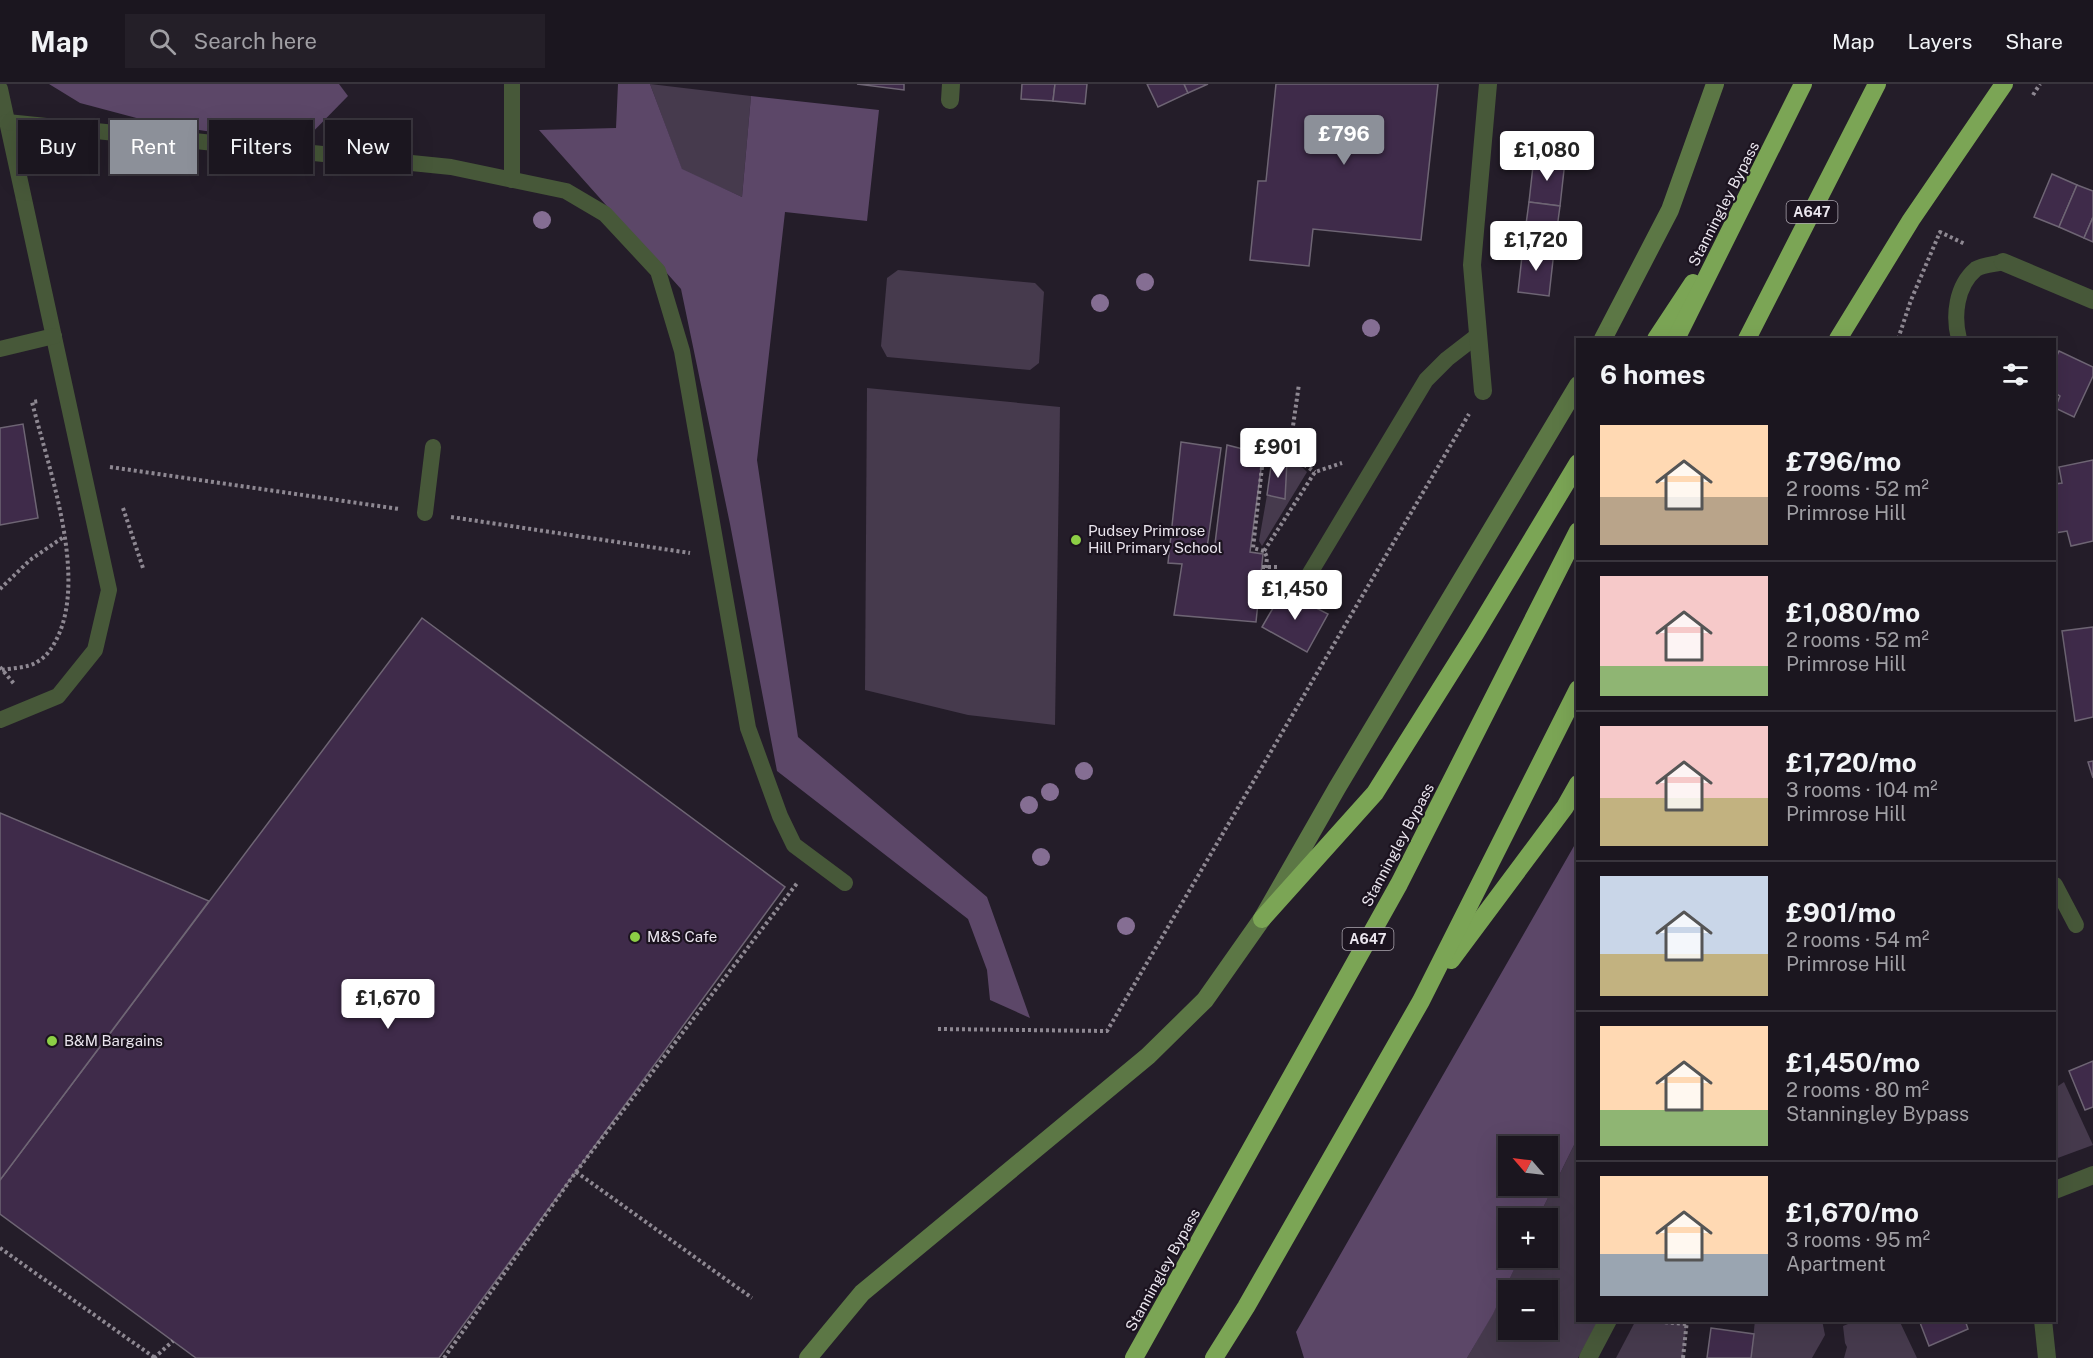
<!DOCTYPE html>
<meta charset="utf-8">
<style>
body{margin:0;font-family:"Public Sans",sans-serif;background:#241f28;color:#f1f3f6;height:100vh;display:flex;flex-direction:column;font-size:22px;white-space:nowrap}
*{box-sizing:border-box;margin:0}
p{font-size:20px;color:#a09fa4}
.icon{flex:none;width:33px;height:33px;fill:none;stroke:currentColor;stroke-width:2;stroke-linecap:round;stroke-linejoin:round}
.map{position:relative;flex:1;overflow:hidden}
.side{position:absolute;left:1576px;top:254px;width:480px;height:984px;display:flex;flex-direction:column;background:#1b161f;border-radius:0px;box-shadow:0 6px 24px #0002,0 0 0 2px #39353d}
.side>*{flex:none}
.hud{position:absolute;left:18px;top:36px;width:570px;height:54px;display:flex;gap:12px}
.needle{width:39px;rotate:298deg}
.fabs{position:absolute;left:1498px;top:1052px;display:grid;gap:12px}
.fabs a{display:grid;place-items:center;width:60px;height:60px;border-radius:0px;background:#1b161f;box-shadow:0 6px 24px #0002,0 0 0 2px #39353d;font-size:30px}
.price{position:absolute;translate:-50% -51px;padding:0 14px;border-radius:6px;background:#fff;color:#222;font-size:20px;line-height:39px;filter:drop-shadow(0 2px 3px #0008)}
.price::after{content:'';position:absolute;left:50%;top:36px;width:18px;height:14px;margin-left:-9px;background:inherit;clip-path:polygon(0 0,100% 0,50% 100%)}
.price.active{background:#8c9099;color:#fff}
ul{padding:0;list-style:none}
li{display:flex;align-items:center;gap:18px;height:150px;padding:0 24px}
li+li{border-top:2px solid #39353d}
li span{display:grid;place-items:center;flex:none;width:168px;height:120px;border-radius:0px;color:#555}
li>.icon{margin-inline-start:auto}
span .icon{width:72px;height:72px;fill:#fffc;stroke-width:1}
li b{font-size:26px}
h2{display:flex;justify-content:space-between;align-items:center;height:72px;padding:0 24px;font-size:26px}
.chip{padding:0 21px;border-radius:0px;background:#1b161f;box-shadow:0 6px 24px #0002,0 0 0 2px #39353d;font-size:21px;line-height:54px}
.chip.active{background:#8c9099;color:#fff}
header{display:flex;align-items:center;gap:36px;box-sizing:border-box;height:84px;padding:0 30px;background:#1b161f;border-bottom:2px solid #39353d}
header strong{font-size:28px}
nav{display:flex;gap:33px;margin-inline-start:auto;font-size:21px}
.search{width:420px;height:54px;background:#241f28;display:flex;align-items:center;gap:15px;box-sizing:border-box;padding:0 21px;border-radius:0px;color:#a09fa4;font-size:22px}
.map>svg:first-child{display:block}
.green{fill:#463a4d;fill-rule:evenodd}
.forest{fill:#5c4768;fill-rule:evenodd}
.building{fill:#3f2b4a;stroke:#6e6574;stroke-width:1.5}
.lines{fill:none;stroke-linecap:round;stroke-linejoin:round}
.path{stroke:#8e8892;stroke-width:4;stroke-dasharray:3 3;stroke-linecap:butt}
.lane{stroke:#475839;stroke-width:16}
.street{stroke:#475839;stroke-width:18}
.secondary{stroke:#5c7745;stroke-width:18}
.highway{stroke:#7ba555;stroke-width:18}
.tree{fill:#856e93}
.poi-dot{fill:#8cce45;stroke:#1b131f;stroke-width:2}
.labels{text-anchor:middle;stroke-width:4.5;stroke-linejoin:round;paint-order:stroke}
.shield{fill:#1b131f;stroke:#aca6b0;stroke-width:1.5}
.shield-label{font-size:14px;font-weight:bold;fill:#eae5ee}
.street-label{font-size:15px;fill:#eae5ee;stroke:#1b131f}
.poi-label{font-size:15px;fill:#eae5ee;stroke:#1b131f;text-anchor:start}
</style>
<header>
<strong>Map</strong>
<div class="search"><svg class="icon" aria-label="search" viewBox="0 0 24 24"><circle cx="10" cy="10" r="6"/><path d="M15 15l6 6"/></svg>Search here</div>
<nav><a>Map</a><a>Layers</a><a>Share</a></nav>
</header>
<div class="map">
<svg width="2093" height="1274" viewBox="0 0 2093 1274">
<rect width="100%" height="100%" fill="#241d29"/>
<g class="green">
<path d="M650 0 751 12 742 113 682 86Z"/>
<path d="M898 186 1035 199 1044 208 1039 279 1030 286 887 273 881 262 887 194Z"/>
<path d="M867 304 1060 323 1055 641 968 631 865 606Z"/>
<path d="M1287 377 1303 384 1307 388 1262 462 1259 457 1267 411 1285 414Z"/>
<path d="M2064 998 2093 1061 2055 1075V1004Z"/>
<path d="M1578 1053V1236H1599L1578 1274H1467L1493 1229 1520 1173H1548V1134H1538ZM1509 1206H1548V1245H1509Z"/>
<path d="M1636 1236H1687L1683 1274H1616Z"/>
<path d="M1755 1236H1822L1825 1251 1812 1274H1751Z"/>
<path d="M1858 1236H1899L1917 1274H1844L1847 1263 1845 1259 1843 1242Z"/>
</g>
<g class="forest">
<path d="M49 0H339L348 12 300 61 159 40 80 19Z"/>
<path d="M618 0H650L682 85 742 113 751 12 879 26 867 137 785 128 757 376 798 653 987 813 1030 934 990 916 987 886 968 835 777 687 730 440 681 205 539 46 616 44Z"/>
<path d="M1578 755V1053L1538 1134H1509V1173H1520L1493 1230 1467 1274H1304L1296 1248ZM1509 1062H1548V1101H1509Z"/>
</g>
<g class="building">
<path d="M857 0H904V6Z"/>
<path d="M1022 0H1055L1053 17 1021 15Z"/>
<path d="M1055 0H1087L1085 20 1053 17Z"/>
<path d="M1147 0H1184L1188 9 1158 23Z"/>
<path d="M1184 0H1208L1188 9Z"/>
<path d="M1276 0H1438L1421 156 1313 145 1309 182 1250 176 1258 97H1266Z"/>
<path d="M1534 73 1565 77 1560 122 1529 118Z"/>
<path d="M2052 90 2077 101 2059 143 2034 133Z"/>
<path d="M2077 101 2093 107V133L2084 154 2059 143Z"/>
<path d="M1529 118 1560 122 1554 167 1523 163Z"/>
<path d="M2093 133V158L2084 154Z"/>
<path d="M1523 163 1554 167 1549 212 1518 208Z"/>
<path d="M2059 267 2093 283V292L2074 333 2055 324 2060 312 2055 309V276Z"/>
<path d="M23 340 38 434 0 441V344Z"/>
<path d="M1181 358 1221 364 1207 464 1214 468 1227 361 1263 370 1250 468 1263 470 1256 538 1174 531 1182 480 1168 479Z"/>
<path d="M1272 375 1287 377 1285 415 1267 411Z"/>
<path d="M2093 376V457L2071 462 2067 447 2055 449V400L2062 399 2059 383Z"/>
<path d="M1283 507 1328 530 1307 568 1262 543Z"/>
<path d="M422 534 785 803 439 1274H196L0 1130V1096Z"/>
<path d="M2093 543V633L2075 637 2062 547Z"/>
<path d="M2093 677V694L2088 678Z"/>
<path d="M0 729 209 817 0 1096Z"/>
<path d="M2093 977V1023L2085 1026 2069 987Z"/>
<path d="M1919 1236H1965L1968 1245 1929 1262Z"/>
<path d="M1711 1244 1754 1250 1751 1274H1707Z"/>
</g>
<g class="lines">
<g class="path">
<path d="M2033 11 2040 0"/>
<path d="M1898 255 1911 216 1940 148 1965 160"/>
<path d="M1248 362 1291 372 1315 388"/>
<path d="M1264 365 1253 464 1264 467"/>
<path d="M1284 370 1293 342 1299 300"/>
<path d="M110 383 399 425"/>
<path d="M123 424 143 484"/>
<path d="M451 433 690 469"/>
<path d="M1262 483H1279"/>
<path d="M1266 484 1267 473 1264 467 1315 388 1342 379"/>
<path d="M0 505 30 476 65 452"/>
<path d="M0 583 15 601"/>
<path d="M2 586C12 584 28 584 37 578 48 572 54 561 59 550 86 487 48 382 32 318L39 317"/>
<path d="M938 945 1107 947 1469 330"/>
<path d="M576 1088 752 1214"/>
<path d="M0 1164 155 1274"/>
<path d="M1635 1236 1687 1240"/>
<path d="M154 1274 173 1257"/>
<path d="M444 1274 576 1088 798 798"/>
<path d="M1683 1274 1687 1236"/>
</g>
<g class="lane">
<path d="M0 5 109 506 95 566 58 612 0 636"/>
<path d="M7 38 451 83 566 107 605 130 658 187 682 267 748 644 780 732 794 761 845 799"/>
<path d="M512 96V0"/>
<path d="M1959 255C1953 232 1956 202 1976 185 1982 181 1996 180 2003 178"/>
<path d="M0 265 54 252"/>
<path d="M425 429 433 363"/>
<path d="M1301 504 1426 296 1447 275 1478 251"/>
<path d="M2055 801 2076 841"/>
</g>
<g class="street">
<path d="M950 16 951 0"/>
<path d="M2003 178 2093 216"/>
<path d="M1483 307 1472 181 1488 0"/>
<path d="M2055 1106 2093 1091"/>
<path d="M2043 1236 2047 1274"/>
<path d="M1588 1274 1608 1236"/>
</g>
<g class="secondary">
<path d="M1603 255 1670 126 1715 0"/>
<path d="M808 1274 862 1209 1148 972 1205 916 1262 835 1337 704 1578 301"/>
</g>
<g class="highway">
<path d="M1656 255 1693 199"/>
<path d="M1676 255 1803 0"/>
<path d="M1747 255 1877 0"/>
<path d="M1838 255 1911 136 2004 0"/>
<path d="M1262 835 1375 709 1475 550 1578 379"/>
<path d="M1451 876 1565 723 1578 700"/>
<path d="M1134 1274 1399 800 1578 447"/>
<path d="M1214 1274 1246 1223 1421 917 1578 605"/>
</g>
</g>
<g class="tree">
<circle cx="542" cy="136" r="9"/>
<circle cx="1145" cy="198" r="9"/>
<circle cx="1100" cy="219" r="9"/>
<circle cx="1371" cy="244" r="9"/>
<circle cx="1084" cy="687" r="9"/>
<circle cx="1050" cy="708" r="9"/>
<circle cx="1029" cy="721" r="9"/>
<circle cx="1041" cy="773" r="9"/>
<circle cx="1126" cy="842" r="9"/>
</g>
<g class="poi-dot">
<circle cx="1076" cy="456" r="6"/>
<circle cx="635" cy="853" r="6"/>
<circle cx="52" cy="957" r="6"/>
</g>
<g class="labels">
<g class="shield">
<rect x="1786.5" y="117" width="51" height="22" rx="4.5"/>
<rect x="1342.5" y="844" width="51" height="22" rx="4.5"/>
</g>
<g class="shield-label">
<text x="1812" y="133">A647</text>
<text x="1368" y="860">A647</text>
</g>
<g class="street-label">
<text transform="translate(1724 120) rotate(-63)" y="5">Stanningley Bypass</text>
<text transform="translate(1398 761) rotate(-62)" y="5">Stanningley Bypass</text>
<text transform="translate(1163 1186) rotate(-61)" y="5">Stanningley Bypass</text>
</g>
<g class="poi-label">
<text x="1088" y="452">Pudsey Primrose<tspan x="1088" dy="17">Hill Primary School</tspan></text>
<text x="647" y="858">M&amp;S Cafe</text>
<text x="64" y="962">B&amp;M Bargains</text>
</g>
</g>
</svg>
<div class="fabs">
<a><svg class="needle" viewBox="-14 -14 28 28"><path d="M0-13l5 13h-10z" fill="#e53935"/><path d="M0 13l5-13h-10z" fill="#a09fa4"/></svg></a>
<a>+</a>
<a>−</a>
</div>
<b class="price active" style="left:1344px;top:82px">£796</b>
<b class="price" style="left:1547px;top:98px">£1,080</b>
<b class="price" style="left:1536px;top:188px">£1,720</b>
<b class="price" style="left:1278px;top:395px">£901</b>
<b class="price" style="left:1295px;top:537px">£1,450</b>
<b class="price" style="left:388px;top:946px">£1,670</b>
<div class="hud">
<a class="chip">Buy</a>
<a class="chip active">Rent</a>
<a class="chip">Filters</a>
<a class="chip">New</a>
</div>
<section class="side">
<h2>6 homes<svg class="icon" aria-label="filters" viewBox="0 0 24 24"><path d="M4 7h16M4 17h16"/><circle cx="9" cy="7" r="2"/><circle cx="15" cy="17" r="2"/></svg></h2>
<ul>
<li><span style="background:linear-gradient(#ffd9b3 60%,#b9a48a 0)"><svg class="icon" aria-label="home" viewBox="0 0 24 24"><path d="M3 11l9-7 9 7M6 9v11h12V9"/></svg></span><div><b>£796/mo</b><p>2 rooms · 52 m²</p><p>Primrose Hill</p></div></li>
<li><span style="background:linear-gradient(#f6c9c9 75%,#8fb573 0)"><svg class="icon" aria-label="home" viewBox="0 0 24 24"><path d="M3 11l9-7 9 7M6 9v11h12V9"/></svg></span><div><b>£1,080/mo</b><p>2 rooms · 52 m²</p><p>Primrose Hill</p></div></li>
<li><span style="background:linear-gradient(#f6c9c9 60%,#c2b280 0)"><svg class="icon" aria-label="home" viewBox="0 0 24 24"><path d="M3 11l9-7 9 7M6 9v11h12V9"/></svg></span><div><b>£1,720/mo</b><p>3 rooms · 104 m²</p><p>Primrose Hill</p></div></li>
<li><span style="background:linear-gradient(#c9d6e8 65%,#c2b280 0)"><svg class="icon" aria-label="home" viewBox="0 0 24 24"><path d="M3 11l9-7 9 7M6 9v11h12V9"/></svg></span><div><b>£901/mo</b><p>2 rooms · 54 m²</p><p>Primrose Hill</p></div></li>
<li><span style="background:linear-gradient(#ffd9b3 70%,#8fb573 0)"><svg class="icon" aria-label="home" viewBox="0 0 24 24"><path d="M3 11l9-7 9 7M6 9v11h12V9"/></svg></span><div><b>£1,450/mo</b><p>2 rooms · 80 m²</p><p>Stanningley Bypass</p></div></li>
<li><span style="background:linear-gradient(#ffd9b3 65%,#9aa5b1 0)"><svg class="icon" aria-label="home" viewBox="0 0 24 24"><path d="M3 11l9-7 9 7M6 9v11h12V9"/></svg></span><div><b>£1,670/mo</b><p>3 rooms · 95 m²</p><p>Apartment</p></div></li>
</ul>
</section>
</div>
